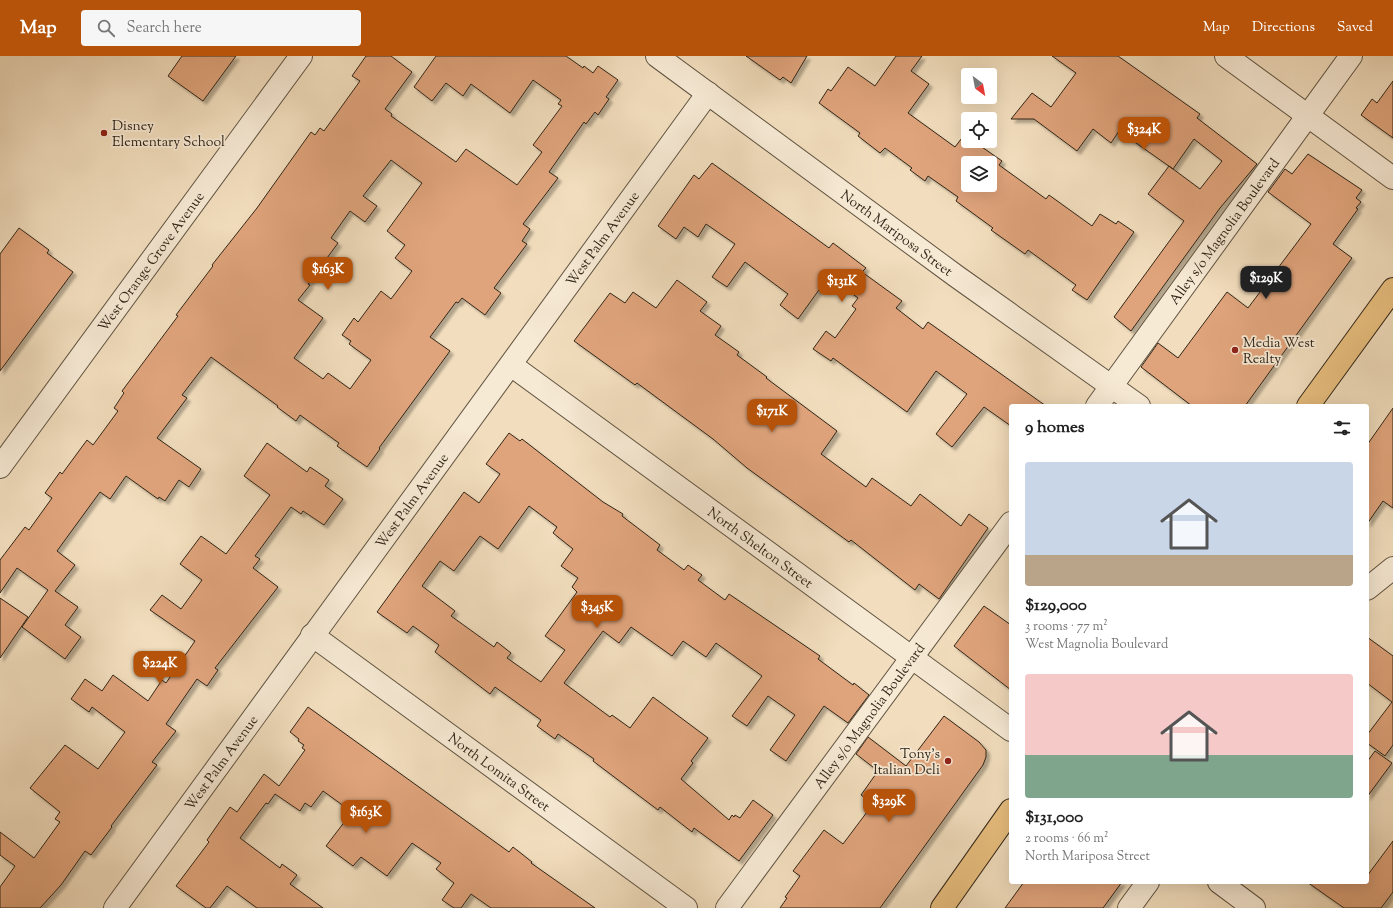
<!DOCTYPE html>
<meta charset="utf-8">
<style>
body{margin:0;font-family:"Sorts Mill Goudy",serif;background:#f6f6f6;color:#222;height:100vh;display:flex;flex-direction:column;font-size:15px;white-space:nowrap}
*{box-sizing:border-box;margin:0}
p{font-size:13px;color:#767676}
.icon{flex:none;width:22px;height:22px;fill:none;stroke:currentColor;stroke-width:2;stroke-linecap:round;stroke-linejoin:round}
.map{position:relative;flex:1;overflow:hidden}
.sheet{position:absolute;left:1009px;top:348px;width:360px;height:480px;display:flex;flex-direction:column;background:#fff;border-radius:4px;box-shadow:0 4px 16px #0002}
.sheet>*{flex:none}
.needle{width:26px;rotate:148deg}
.controls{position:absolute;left:961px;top:12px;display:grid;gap:8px}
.controls a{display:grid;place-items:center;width:36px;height:36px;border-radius:4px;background:#fff;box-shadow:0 4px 16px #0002;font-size:20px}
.price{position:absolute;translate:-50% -34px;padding:0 9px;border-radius:8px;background:#b45309;color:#fff;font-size:13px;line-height:26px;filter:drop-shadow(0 1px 2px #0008)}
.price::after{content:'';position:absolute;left:50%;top:24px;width:12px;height:9px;margin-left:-6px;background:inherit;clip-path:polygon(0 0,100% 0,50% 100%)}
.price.on{background:#222;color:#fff}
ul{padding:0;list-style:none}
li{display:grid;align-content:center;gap:8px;height:212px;padding:0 16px}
li span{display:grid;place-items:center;height:124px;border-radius:4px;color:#555}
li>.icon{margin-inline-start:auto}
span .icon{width:72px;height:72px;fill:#fffc;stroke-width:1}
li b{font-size:17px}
h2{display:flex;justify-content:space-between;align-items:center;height:48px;padding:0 16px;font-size:17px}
header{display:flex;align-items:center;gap:24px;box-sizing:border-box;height:56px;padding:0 20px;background:#b45309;color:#fff}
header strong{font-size:19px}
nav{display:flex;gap:22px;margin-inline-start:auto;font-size:14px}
.search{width:280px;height:36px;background:#f6f6f6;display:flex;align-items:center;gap:10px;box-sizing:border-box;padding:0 14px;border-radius:4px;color:#767676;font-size:15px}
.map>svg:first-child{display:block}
.building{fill:#e0a47b;stroke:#312618;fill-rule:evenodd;filter:url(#shadow)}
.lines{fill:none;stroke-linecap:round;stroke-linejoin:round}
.minor-casing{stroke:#615442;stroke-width:24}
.major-casing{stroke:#312618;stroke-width:24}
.minor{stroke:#f7ead5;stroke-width:22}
.major{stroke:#e9bf7f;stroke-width:22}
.poi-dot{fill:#8f2418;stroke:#f7ead5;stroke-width:1.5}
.labels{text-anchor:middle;stroke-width:3.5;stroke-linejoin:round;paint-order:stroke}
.poi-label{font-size:14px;fill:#312618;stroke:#f7ead5;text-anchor:start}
.street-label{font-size:14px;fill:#312618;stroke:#f7ead5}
</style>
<header>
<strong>Map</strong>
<div class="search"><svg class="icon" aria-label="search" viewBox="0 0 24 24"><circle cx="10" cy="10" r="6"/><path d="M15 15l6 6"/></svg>Search here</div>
<nav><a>Map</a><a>Directions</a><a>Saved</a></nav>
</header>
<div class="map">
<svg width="1393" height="852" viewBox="0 0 1393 852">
<defs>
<filter id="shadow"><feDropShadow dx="3.5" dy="3.5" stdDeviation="1" flood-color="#0004"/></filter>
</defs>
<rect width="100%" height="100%" fill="#f2debe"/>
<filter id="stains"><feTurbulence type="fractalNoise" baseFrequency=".005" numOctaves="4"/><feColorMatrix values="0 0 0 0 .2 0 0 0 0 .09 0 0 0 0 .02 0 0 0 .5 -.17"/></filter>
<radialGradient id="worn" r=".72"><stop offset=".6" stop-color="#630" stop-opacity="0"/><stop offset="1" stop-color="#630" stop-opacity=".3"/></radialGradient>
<g class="building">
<path d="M182 0H236L203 45 168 20Z"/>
<path d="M366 0H391L412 16 385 53 392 58 391 60 456 106 466 93 517 129 542 96 533 89 562 50 558 48 561 44 533 24 510 57 471 28 463 40 446 27 432 45 414 31 436 0H566L583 12 584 10 593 17 598 10 618 24 606 41 609 43 598 59 595 56 586 68 584 66 549 116 558 122 523 168 530 173 522 185 527 188 494 232 501 237 485 259 462 242 458 247 456 246 430 281 450 295 379 392 380 393 367 411 337 390 339 387 300 359 296 365 277 351 278 350 211 301 182 339 187 342 157 382 201 413 189 431 179 424 165 445 159 441 158 443 126 420 110 443 100 436 57 495 75 509 55 535 78 551 65 569 81 581 65 603 22 571 48 534 17 512 0 537V504L25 471 29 474 52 442 45 437 60 416 62 418 87 384 93 389 118 355 114 352 124 337 122 335 178 260 176 259 213 210 212 209 257 152 311 76 315 79 320 72 324 75 360 25 352 20ZM391 104 422 127 387 175 405 189 395 202 412 215 391 243 381 235 358 266 354 262 342 279 351 285 349 288 371 304 350 333 328 317 323 323 294 302 323 262 298 244 310 229 308 228 338 187 331 182 350 155 365 166 377 150 363 140Z"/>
<path d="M746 0H807L791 27 783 21 780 24Z"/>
<path d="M896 0H922L911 15 929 28 908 57 955 91 968 74V85H982L979 89 1002 105 999 109 1046 143 1049 139 1092 170 1100 158 1116 168 1118 165 1134 176 1087 244 1072 234 1076 229 1028 194 1025 198 991 174 993 172 956 145 958 141 928 120 925 125 910 114 912 112 885 92 880 97 858 80 860 77 819 47 828 33 831 35 848 11 875 30ZM968 107H990V129H968Z"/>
<path d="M1052 0H1118L1200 58 1197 62 1257 108 1220 152 1131 275 1114 261 1184 165 1148 138 1169 110 1200 133 1222 105 1194 83 1173 113 1119 75 1111 87 1093 73 1077 95 1034 63H1011L1032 37 1051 51 1076 17Z"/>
<path d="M1393 25V82L1361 59 1372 43 1377 47Z"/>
<path d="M1308 98 1362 134 1356 142 1361 146 1356 152 1358 153 1333 188 1352 202 1245 350H1192L1141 311 1158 287 1178 302 1227 236 1248 252 1311 168 1268 136 1285 113 1292 118Z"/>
<path d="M712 107 829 192 833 187 866 212 862 216 902 245 896 252 923 273 928 266 1046 350H1011V370L984 351 952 391 936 378 967 338 936 315 907 356 833 302 831 305 813 293 826 275 835 282 856 253 852 250 858 242 829 220 798 263 780 249 788 238 745 206 727 231 712 221 735 188 706 168 698 181 684 171 676 183 658 170 694 119 699 123Z"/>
<path d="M19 172 49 194 47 197 73 216 0 315V198Z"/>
<path d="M677 224 707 246 700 255 721 270 715 279 739 296 737 299 767 321 766 322 837 375 821 398 866 431 872 422 911 450 920 438 961 470 969 458 988 472 939 543 919 528 915 534 851 484 849 486 747 412 713 383 637 327 635 329 574 285 610 237 625 247 633 236 656 252Z"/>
<path d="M1393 352V452L1383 445 1367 468V389Z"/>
<path d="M509 377 520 385 522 383 603 446 623 458 622 460 660 489 657 494 684 514 688 509 702 519 698 524 725 544 729 538 820 600 818 603 853 629 854 627 869 639 848 667 824 650 786 705 770 694 795 659 768 640 747 670 732 660 762 620 716 587 706 601 683 585 672 600 631 571 619 587 603 575 564 627 610 661 612 659 630 672 653 641 708 682 691 705 693 707 681 723 729 764 732 759 734 761 735 759 740 762 753 744 773 759 739 805 694 772 692 776 660 751 658 754 593 705 594 703 558 678 555 683 537 670 541 664 495 631 490 638 435 596 439 589 413 570 407 577 377 556 464 436 479 447 500 418 486 408ZM529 450 557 471 553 477 573 493 561 510 578 522 572 531 577 536 545 580 565 594 541 626 507 602 511 597 497 586 494 591 451 560 455 555 422 530 440 505 454 515 480 480 498 493Z"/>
<path d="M267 387 307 416 310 411 329 424 325 430 343 443 324 469 303 455 301 458 291 451 255 500 260 503 253 512 278 531 215 612 218 614 207 630 197 623 166 668 176 675 152 706 157 709 111 770 112 771 91 799 85 795 61 829 40 852H0V831L15 810 0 799V776L34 802 60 766 55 763 60 756 30 732 65 689 98 713 125 676 92 651 89 656 71 643 85 623 102 635 113 619 148 645 162 624 166 627 195 585 150 554 162 539 181 553 202 524 180 508 201 480 226 498 270 439 244 420Z"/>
<path d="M0 542 28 561 0 602Z"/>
<path d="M984 550 1011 569V634L954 590Z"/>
<path d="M1367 581 1393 600V689L1385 700 1367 687V679L1392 646 1367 627Z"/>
<path d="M308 651 509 796 513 791 532 806 531 807 595 852H491L471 838 461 852H454L442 844 454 827 436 813 441 807 412 787 387 820 361 801 353 810 326 790 352 756 323 735 311 751 305 747 300 755 275 738 268 748 266 747 240 782 280 812 282 808 297 819 290 828 323 852H257L227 830 210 852H206L176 830 209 786 207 784 230 751 237 756 264 718 279 730 305 694 302 692 304 689 298 685 299 683 290 676Z"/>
<path d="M944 660 979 686 986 694V701L983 709 880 852H780L787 842 785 841 800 820 793 815 824 774 843 788 873 748 861 739 878 715 856 698 868 681 906 710Z"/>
<path d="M1375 695 1392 707 1367 741V706Z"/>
<path d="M1393 785V836L1381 852H1344L1307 826H1367V820Z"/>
<path d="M1024 826H1122L1103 852H1005Z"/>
</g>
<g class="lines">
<defs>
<g id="minor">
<path id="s1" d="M657 0 956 220 1139 350"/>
<path d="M1226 0 1393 122"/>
<path id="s2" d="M511 309 1011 674"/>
<path id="s3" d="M1097 350 1351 0"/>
<path id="s4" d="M0 411 301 0"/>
<path d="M1367 533 1393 512"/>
<path id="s5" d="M312 579 686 852"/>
<path d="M1219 826 1254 852"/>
<path id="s6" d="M115 852 708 37"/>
<path id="s7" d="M727 852 1011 467"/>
<path d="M1129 852 1148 826"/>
</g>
<g id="major">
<path d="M1308 350 1393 233"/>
<path d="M942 852 1011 754"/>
</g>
</defs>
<use href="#minor" class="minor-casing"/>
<use href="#major" class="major-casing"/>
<use href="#minor" class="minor"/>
<use href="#major" class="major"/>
</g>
<g class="poi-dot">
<circle cx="104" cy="77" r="4"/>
<circle cx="1235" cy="294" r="4"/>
<circle cx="948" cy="705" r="4"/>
</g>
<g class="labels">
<g class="poi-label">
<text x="112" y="74">Disney<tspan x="112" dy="16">Elementary School</tspan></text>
<text x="1243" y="291">Media West<tspan x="1243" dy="16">Realty</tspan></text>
<text x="940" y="702" text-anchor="end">Tony's<tspan x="940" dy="16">Italian Deli</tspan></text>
</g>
<g class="street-label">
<text dy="5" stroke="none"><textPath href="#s3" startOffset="216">Alley s/o Magnolia Boulevard</textPath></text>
<text dy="5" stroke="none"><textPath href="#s1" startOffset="298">North Mariposa Street</textPath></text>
<text dy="5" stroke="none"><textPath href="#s6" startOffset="828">West Palm Avenue</textPath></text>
<text dy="5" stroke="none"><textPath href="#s4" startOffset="255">West Orange Grove Avenue</textPath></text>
<text dy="5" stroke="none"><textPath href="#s6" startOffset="504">West Palm Avenue</textPath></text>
<text dy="5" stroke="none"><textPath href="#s2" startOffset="309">North Shelton Street</textPath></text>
<text dy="5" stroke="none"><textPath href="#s7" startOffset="239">Alley s/o Magnolia Boulevard</textPath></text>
<text dy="5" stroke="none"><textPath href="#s6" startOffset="180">West Palm Avenue</textPath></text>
<text dy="5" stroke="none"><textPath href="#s5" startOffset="232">North Lomita Street</textPath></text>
</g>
</g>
<rect width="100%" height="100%" filter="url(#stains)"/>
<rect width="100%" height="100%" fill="url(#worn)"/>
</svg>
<div class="controls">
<a><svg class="needle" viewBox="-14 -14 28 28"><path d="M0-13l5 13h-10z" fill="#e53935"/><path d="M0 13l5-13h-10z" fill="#767676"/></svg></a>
<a><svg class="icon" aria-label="locate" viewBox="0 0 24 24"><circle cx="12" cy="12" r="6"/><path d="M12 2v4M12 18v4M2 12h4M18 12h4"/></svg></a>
<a><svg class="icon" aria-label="layers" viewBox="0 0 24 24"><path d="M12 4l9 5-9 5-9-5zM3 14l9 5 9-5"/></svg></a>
</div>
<b class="price" style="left:1144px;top:95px">$324K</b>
<b class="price" style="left:328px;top:235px">$163K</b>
<b class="price on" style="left:1266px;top:244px">$129K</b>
<b class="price" style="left:842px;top:247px">$131K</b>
<b class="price" style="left:772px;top:377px">$171K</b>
<b class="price" style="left:597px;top:573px">$345K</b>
<b class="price" style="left:160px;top:629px">$224K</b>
<b class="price" style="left:889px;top:767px">$329K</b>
<b class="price" style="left:366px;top:778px">$163K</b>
<section class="sheet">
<h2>9 homes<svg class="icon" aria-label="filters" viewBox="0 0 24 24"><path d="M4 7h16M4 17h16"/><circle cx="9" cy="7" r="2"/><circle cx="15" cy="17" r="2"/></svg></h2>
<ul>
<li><span style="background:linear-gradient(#c9d6e8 75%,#b9a48a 0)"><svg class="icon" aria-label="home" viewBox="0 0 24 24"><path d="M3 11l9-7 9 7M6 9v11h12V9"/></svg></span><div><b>$129,000</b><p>3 rooms · 77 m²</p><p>West Magnolia Boulevard</p></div></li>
<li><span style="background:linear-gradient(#f6c9c9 65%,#7fa58c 0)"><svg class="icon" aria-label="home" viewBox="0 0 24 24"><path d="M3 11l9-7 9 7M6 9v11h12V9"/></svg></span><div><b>$131,000</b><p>2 rooms · 66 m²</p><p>North Mariposa Street</p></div></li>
</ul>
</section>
</div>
